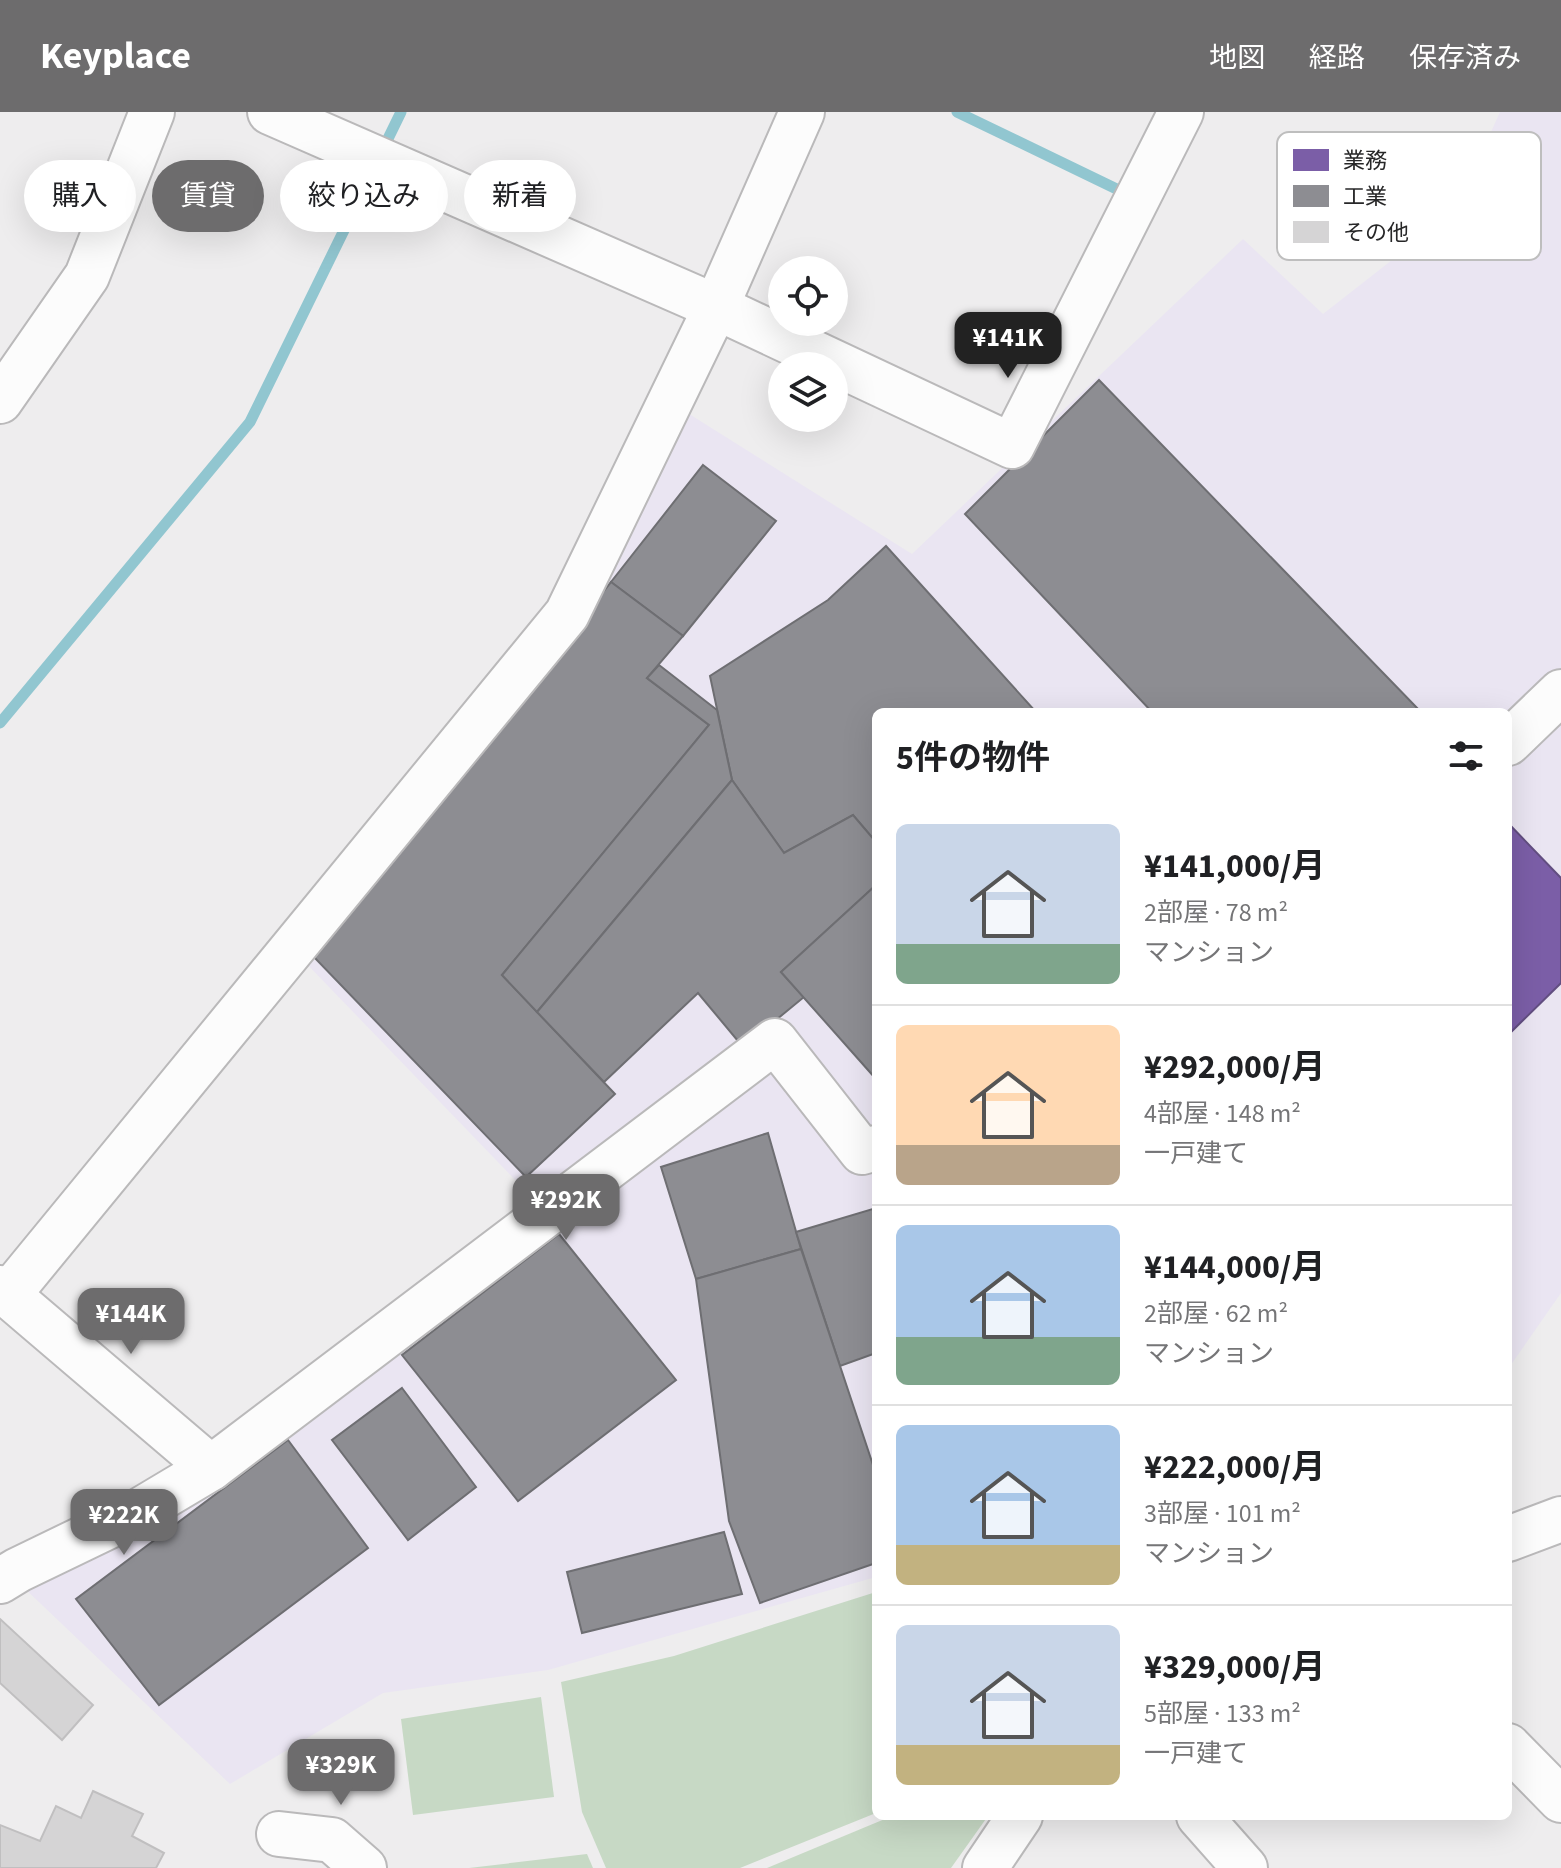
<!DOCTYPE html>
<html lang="ja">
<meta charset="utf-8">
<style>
body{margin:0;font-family:"Source Sans 3","Noto Sans JP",sans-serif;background:#f6f6f6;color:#202124;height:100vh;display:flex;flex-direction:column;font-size:30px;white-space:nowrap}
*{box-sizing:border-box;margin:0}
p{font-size:26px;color:#757577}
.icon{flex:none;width:44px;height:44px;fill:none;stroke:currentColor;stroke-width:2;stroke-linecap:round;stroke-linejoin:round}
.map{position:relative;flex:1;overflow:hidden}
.details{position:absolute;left:872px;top:596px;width:640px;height:1112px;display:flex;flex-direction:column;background:#fff;border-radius:12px;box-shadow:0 8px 32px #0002}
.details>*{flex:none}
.hud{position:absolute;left:24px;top:48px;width:728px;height:72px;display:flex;gap:16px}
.buttons{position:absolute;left:768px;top:144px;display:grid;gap:16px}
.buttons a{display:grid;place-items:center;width:80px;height:80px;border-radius:50%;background:#fff;box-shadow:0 8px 32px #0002;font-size:40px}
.price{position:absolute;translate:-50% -68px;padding:0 18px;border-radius:16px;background:#6d6c6d;color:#fff;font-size:26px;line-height:52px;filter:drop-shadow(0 2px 4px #0008)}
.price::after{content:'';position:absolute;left:50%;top:48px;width:24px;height:18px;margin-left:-12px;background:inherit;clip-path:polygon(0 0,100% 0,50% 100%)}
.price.selected{background:#222;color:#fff}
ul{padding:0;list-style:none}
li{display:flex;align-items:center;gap:24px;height:200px;padding:0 24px}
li+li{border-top:2px solid #e0e0e0}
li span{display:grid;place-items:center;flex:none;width:224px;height:160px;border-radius:12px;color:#555}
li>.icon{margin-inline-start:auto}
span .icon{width:96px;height:96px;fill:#fffc;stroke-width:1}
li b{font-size:34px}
h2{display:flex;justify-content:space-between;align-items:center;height:96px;padding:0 24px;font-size:34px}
.chip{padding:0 28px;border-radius:36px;background:#fff;box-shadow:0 8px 32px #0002;font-size:28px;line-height:72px}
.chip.selected{background:#6d6c6d;color:#fff}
header{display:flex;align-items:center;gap:48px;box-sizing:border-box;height:112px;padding:0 40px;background:#6d6c6d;color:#fff}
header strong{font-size:38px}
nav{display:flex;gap:44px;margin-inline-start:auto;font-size:28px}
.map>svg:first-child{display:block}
.industrial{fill:#eae5f2}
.green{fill:#c7d9c5}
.offices{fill:#7b5ea7;stroke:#624e81;stroke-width:2}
.industry{fill:#8d8d92;stroke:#6e6e72;stroke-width:2}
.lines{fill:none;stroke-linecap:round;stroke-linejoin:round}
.stream{stroke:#91c6d0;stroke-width:11}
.building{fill:#d5d4d5;stroke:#c0bfc0;stroke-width:2}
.minor-casing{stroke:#bab9ba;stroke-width:48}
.minor{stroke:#fcfcfc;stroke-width:44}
.key{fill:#fff;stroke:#bebebe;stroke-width:2}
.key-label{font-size:22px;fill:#272728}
</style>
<header>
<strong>Keyplace</strong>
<nav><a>地図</a><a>経路</a><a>保存済み</a></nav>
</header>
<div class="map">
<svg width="1561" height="1756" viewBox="0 0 1561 1756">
<rect width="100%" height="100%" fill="#eeedee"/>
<path class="industrial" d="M1500 0H1561V1181L1508 1257V600H876V1465L548 1558 383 1581 230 1672 20 1472 552 1106 302 847 686 300 912 442 1243 127 1323 202 1456 98Z"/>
<g class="green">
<path d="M876 1480V1701L740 1756H606L582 1700 561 1570 674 1544Z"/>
<path d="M541 1585 554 1685 413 1703 401 1607Z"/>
<path d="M892 1704H988L951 1756H767Z"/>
<path d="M587 1742 593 1756H469Z"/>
</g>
<path class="offices" d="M1508 711 1561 766V871L1508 923Z"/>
<g class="industry">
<path d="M1099 268 1421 600H1152L965 402Z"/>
<path d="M703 353 776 409 683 524 611 470Z"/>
<path d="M886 434 1036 600H876V730L853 703 784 741 732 668 710 564 828 488Z"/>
<path d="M611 470 683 524 647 566 709 613 502 863 615 982 526 1065 311 842Z"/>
<path d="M659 553 717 598 732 668 537 900 502 863 709 613 647 566Z"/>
<path d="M732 668 784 741 853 703 876 730V773L781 860 804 885 743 935 698 881 604 970 537 900Z"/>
<path d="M876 773V967L781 860Z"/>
<path d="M768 1021 801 1137 696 1167 661 1055Z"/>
<path d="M876 1096V1241L840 1254 796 1120Z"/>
<path d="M559 1122 676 1268 518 1389 402 1243Z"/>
<path d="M801 1137 876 1362V1451L760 1491 729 1409 696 1167Z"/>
<path d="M402 1276 476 1375 408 1428 332 1328Z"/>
<path d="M288 1328 368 1436 159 1593 76 1487Z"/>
<path d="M724 1420 742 1482 582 1521 567 1460Z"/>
</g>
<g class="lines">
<g class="stream">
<path d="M957 0 1129 83"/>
<path d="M382 39 401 0"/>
<path d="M0 611 250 310 375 55"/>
</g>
</g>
<g class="building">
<path d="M0 1507 93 1593 62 1628 0 1571Z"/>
<path d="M93 1679 143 1702 132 1724 164 1741 156 1756H0V1713L40 1729 56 1694 81 1706Z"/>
</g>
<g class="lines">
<defs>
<g id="minor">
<path d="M270 0 716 195 1012 334 1181 0"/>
<path d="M0 289 87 164 152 0"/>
<path d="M1508 631 1561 580"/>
<path d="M0 1176 211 1356"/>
<path d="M8 1183 567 502 716 195 802 0"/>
<path d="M1508 1427 1561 1407"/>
<path d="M0 1469 18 1458 134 1402 211 1356 775 929 862 1040 876 1036"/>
<path d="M1508 1634 1561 1688"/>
<path d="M1199 1704 1245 1756"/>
<path d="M279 1722 332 1728 364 1756"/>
<path d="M985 1756 1020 1704"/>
</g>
</defs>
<use href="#minor" class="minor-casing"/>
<use href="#minor" class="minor"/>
</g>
<rect x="1277" y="20" width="264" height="128" rx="12" class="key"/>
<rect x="1293" y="37" width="36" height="22" fill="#7b5ea7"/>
<rect x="1293" y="73" width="36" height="22" fill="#8d8d92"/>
<rect x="1293" y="109" width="36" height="22" fill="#d5d4d5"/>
<g class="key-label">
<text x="1343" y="56">業務</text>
<text x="1343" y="92">工業</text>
<text x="1343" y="128">その他</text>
</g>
</svg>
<div class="buttons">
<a><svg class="icon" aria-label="locate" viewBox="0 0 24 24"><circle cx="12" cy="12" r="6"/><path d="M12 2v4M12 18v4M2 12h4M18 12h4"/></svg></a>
<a><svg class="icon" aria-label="layers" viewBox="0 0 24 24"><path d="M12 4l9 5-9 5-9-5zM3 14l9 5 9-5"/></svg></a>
</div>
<b class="price selected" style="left:1008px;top:268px">¥141K</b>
<b class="price" style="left:566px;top:1130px">¥292K</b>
<b class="price" style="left:131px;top:1244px">¥144K</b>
<b class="price" style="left:124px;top:1445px">¥222K</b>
<b class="price" style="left:341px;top:1695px">¥329K</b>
<div class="hud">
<a class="chip">購入</a>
<a class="chip selected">賃貸</a>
<a class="chip">絞り込み</a>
<a class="chip">新着</a>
</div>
<section class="details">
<h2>5件の物件<svg class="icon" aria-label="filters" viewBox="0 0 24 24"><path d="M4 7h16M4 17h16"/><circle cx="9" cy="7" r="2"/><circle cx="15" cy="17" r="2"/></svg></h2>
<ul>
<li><span style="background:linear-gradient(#c9d6e8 75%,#7fa58c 0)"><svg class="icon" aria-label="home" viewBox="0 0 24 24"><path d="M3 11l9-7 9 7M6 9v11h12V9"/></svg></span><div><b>¥141,000/月</b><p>2部屋 · 78 m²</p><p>マンション</p></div></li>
<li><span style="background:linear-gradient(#ffd9b3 75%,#b9a48a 0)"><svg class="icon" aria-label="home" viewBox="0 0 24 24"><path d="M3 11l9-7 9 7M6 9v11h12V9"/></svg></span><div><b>¥292,000/月</b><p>4部屋 · 148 m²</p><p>一戸建て</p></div></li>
<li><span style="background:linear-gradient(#a9c7e8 70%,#7fa58c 0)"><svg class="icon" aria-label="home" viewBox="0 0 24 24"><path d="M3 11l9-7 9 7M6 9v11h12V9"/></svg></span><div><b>¥144,000/月</b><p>2部屋 · 62 m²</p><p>マンション</p></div></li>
<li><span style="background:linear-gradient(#a9c7e8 75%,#c2b280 0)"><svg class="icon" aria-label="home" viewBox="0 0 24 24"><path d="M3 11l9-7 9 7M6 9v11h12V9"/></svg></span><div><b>¥222,000/月</b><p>3部屋 · 101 m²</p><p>マンション</p></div></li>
<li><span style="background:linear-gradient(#c9d6e8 75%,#c2b280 0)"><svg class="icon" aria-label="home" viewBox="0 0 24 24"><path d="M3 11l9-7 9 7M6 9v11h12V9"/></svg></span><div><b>¥329,000/月</b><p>5部屋 · 133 m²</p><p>一戸建て</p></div></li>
</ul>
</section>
</div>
